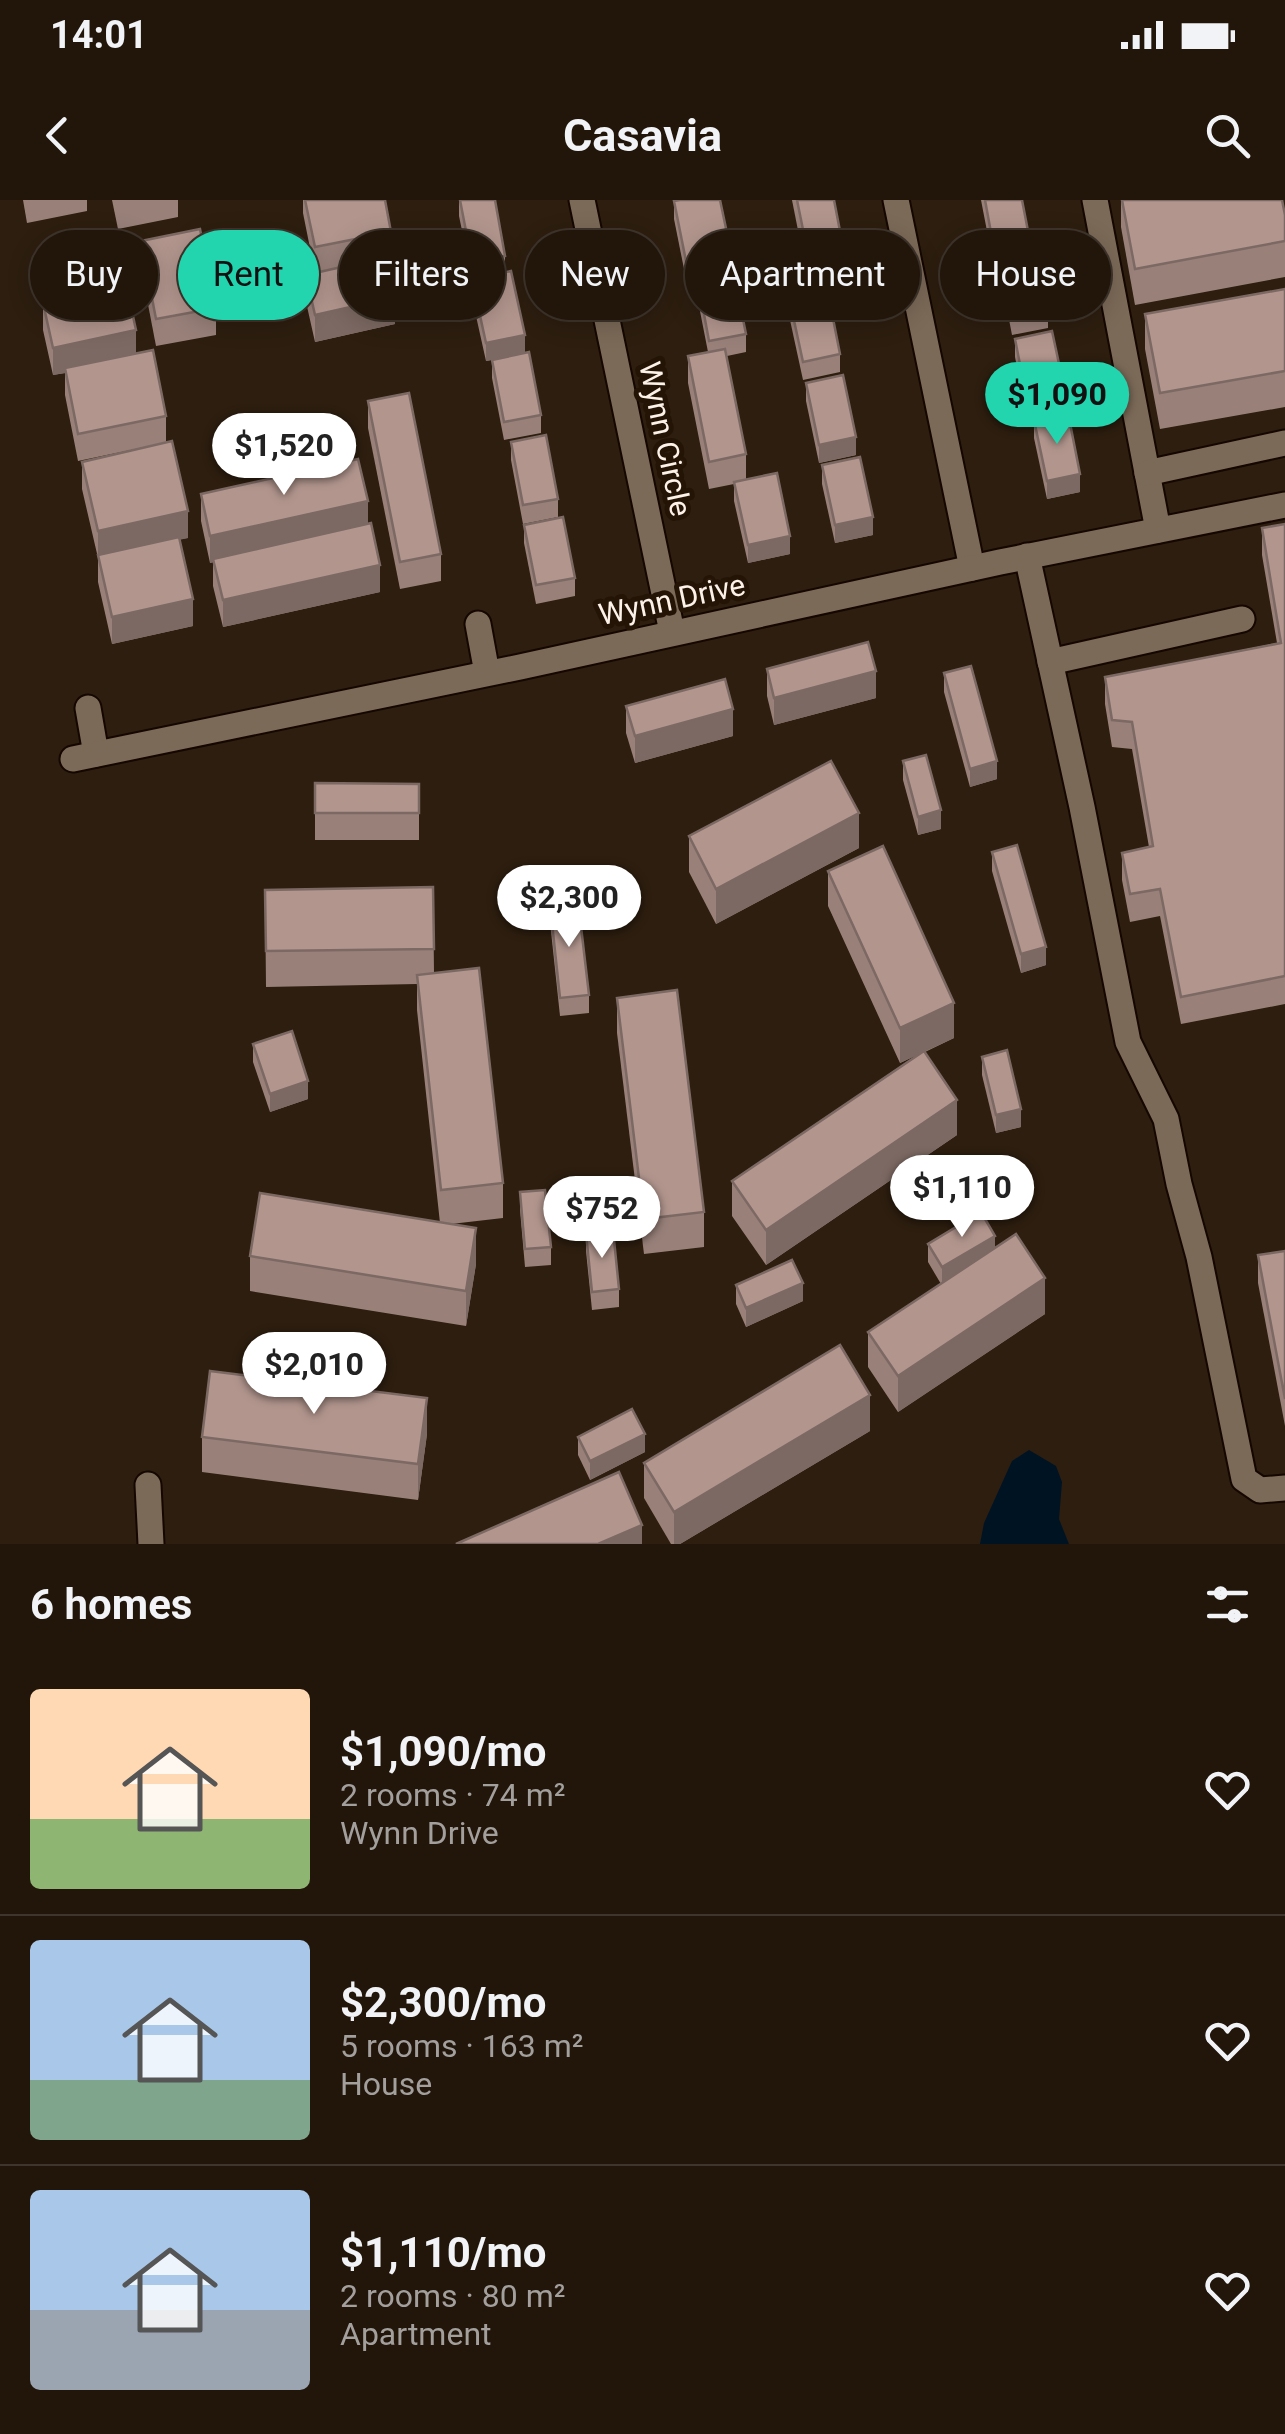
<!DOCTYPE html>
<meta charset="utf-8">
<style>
body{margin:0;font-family:Roboto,sans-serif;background:#2a1f14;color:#f1f3f6;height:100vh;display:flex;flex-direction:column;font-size:38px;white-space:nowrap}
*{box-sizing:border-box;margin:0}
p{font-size:32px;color:#a29f9d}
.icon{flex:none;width:55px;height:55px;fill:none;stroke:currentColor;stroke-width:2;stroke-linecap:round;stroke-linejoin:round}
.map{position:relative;height:1344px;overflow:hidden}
.details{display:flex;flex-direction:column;background:#22160b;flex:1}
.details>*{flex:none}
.guide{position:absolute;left:30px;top:30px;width:1225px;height:90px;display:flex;gap:20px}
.price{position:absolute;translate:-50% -85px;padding:0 22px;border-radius:35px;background:#fff;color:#222;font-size:32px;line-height:65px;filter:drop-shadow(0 2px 5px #0008)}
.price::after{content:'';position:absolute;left:50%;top:60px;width:30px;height:22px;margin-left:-15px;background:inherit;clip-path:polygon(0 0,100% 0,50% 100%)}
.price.selected{background:#22d5af;color:#111}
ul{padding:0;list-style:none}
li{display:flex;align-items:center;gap:30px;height:250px;padding:0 30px}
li+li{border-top:2px solid #3f352c}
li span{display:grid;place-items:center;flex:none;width:280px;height:200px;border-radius:10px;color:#555}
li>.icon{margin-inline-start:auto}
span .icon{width:120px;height:120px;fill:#fffc;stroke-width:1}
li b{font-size:42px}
h2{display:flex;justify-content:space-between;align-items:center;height:120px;padding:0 30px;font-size:42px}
.pill{padding:0 35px;border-radius:45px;background:#22160b;box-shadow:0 5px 25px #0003,0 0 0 2px #3f352c;font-size:35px;line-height:90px}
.pill.selected{background:#22d5af;color:#111}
.status{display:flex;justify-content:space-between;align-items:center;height:70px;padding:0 50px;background:#22160b;direction:ltr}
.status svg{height:28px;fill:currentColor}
header{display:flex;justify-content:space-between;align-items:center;height:130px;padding:0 30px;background:#22160b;font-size:45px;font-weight:700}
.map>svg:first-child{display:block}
.water{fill:#001323}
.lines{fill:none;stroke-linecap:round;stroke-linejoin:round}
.minor-casing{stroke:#150700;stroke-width:29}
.minor{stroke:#7c6a58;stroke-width:25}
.wall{fill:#99817a}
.shaded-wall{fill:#7d6963}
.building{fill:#b2968e;stroke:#7d6963;stroke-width:2.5}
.labels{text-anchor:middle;stroke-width:10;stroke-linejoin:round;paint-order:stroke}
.street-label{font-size:30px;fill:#fdf2e8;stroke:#231406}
</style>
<div class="status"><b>14:01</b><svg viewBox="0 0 49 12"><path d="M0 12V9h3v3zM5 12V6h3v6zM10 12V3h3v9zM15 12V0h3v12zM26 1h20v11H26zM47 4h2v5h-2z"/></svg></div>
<header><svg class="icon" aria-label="back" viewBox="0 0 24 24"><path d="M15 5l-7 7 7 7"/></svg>Casavia<svg class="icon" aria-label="search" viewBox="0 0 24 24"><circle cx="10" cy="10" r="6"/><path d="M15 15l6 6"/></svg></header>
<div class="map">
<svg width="1285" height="1344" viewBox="0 0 1285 1344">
<rect width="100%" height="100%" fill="#2d1e0f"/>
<path class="water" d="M1029 1250 1056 1266 1062 1282 1059 1319 1069 1344H980L984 1323 1012 1261Z"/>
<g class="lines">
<defs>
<g id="minor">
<path d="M582 0 672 432"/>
<path d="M896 0 972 368"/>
<path d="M1095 0 1158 330"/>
<path d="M1147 273 1285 243"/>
<path d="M1027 356 1082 607 1128 842 1166 919 1179 984 1199 1057 1244 1279 1260 1290 1285 1288"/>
<path d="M478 424 487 473"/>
<path d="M1050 462 1242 419"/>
<path d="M88 508 96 554"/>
<path d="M73 559 520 467 1000 362 1285 305"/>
<path d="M148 1285 151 1344"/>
</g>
</defs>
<use href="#minor" class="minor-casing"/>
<use href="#minor" class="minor"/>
</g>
<g class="wall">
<path d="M23 0H87V11L27 23Z"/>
<path d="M112 0H178V17L118 29Z"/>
<path d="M303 0H385L391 32V59L386 60 395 124 315 142 306 102V75L315 73 303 13Z"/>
<path d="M459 0 505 56V72L541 215V233L504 240 492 178V160L486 161 472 98V79L459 16Z"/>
<path d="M792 0H834L846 62V89L811 96Z"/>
<path d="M981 0H1022L1028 31V49L1048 110V128L1012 135 1000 73V55L992 57Z"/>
<path d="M1121 0H1282L1285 15V77L1135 105 1121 27Z"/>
<path d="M674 1 731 52V70L686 79 674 19Z"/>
<path d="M141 41 216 108V135L156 146 141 68Z"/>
<path d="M698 82 746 134V152L727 156 746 254V280L790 354 748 363 734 301V284L709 289 688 183V156L708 152 698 101Z"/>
<path d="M1285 89V207L1160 229 1145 149V114Z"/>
<path d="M790 102 840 154V172L803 180 790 120Z"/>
<path d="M43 103 136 154 166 216V243L188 338 180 339 193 426 112 444 98 382V358L82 289V262L145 247 78 261 65 195V173L53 175 43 130Z"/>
<path d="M1015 139 1065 211 1027 218 1015 157Z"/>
<path d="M806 183 856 255 819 263 806 201Z"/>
<path d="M368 201 441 354V381L400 389 368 228Z"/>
<path d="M1034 220 1080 292 1047 299 1034 238Z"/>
<path d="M511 242 558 299V317L523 324 511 260Z"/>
<path d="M822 265 873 335 835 343 822 284Z"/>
<path d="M201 294 368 324 380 392 223 427 213 386V362L210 363 201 321Z"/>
<path d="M1285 324V804L1181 824 1160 716 1130 722 1122 680V653L1149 647 1132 549 1112 547 1105 504V477L1277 443 1262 355V328Z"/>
<path d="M524 325 575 378V396L536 404 524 343Z"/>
<path d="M767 469 876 498 774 525 767 496Z"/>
<path d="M944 473 997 579 970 587 944 492Z"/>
<path d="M626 506 733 536 635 563 626 533Z"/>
<path d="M903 561 941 629 918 635 903 580Z"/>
<path d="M315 583 419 584V640H315Z"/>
<path d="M689 636 859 648 716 724 689 672Z"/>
<path d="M992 652 1046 765 1021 773 992 671Z"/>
<path d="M828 671 954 838 925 852 957 935 766 1065 732 1016V981L919 854 900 863 828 706Z"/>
<path d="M433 687 434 773 503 983V1018L451 1024 476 1064 466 1126 250 1091V1056L440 1023 417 810V784L266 787 265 690Z"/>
<path d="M550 704 589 795V813L560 816 550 722Z"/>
<path d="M617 798 704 1012V1047L644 1054 617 833Z"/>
<path d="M253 844 308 899 270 912 253 862Z"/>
<path d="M982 857 1021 927 996 933 982 875Z"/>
<path d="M520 992 551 1047V1065L525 1067 520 1010Z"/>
<path d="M586 1033 619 1089V1107L592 1110 586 1051Z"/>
<path d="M928 1044 995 1048 1045 1114 898 1212 868 1167V1132L941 1084 928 1062Z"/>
<path d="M1285 1051V1226L1258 1083V1055Z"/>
<path d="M736 1085 803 1101 746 1127 736 1104Z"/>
<path d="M870 1231 680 1344H671L644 1298V1263Z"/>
<path d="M427 1234 418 1300 202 1272V1237Z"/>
<path d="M578 1237 645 1252 590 1280 578 1255Z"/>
</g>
<g class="shaded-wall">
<path d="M395 97V124L315 142V115Z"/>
<path d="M136 130V157L65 168V173L53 175V148Z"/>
<path d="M525 135V153L486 161V143Z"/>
<path d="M1065 192V211L1027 218V200Z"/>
<path d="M856 237V255L819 263V245Z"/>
<path d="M1080 274V292L1047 299V281Z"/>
<path d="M368 301V328L210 363V336Z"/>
<path d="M188 311V338L98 358V331Z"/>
<path d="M873 317V335L835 343V325Z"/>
<path d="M790 336V354L748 363V345Z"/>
<path d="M380 365V392L223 427V400Z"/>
<path d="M193 399V426L112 444V417Z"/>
<path d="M876 471V498L774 525V498Z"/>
<path d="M733 509V536L635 563V536Z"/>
<path d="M997 561V579L970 587V569Z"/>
<path d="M941 610V629L918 635V617Z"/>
<path d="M859 613V648L716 724V689Z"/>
<path d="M1046 747V765L1021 773V754Z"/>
<path d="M954 803V838L900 863V828Z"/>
<path d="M308 881V899L270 912V894Z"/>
<path d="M957 900V935L766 1065V1030Z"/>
<path d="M1021 909V927L996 933V915Z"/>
<path d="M476 1028V1064L466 1126V1091Z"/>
<path d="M995 1036V1054L942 1086V1067Z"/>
<path d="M1045 1078V1114L898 1212V1176Z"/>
<path d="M803 1083V1101L746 1127V1108Z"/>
<path d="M870 1195V1231L680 1344H674V1312Z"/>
<path d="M427 1198V1234L418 1300V1264Z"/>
<path d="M645 1234V1252L590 1280V1261Z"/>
<path d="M642 1325V1344H598Z"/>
</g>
<g class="building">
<path d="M305 0H385L391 32 315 47Z"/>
<path d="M460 0H495L505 56 472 62Z"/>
<path d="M680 0H720L731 52 686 61 674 1Z"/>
<path d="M797 0H834L846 62 811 69Z"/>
<path d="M985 0H1022L1028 31 992 38Z"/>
<path d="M1122 0H1282L1285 15V41L1135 69Z"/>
<path d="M200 29 216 108 156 119 141 41Z"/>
<path d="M1036 47 1048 110 1012 117 1000 54Z"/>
<path d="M386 57 395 97 315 115 306 75Z"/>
<path d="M511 71 525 135 486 143 472 79Z"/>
<path d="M734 75 746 134 709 141 698 82Z"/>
<path d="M126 84 136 130 53 148 43 103Z"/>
<path d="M1285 89V171L1160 193 1145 114Z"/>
<path d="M828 93 840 154 803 162 790 102Z"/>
<path d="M1052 131 1065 192 1027 200 1015 139Z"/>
<path d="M725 149 746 254 709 262 688 156Z"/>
<path d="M153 150 166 216 78 234 65 168Z"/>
<path d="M529 152 541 215 504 222 492 160Z"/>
<path d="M843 175 856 237 819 245 806 183Z"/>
<path d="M409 193 441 354 400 362 368 201Z"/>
<path d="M1068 213 1080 274 1047 281 1034 220Z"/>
<path d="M546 235 558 299 523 305 511 242Z"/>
<path d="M172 241 188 311 98 331 82 262Z"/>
<path d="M860 257 873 317 835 325 822 265Z"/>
<path d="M358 259 368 301 210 336 201 294Z"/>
<path d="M777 273 790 336 748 345 734 282Z"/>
<path d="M563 317 575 378 536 385 524 325Z"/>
<path d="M371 323 380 365 223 400 213 359Z"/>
<path d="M1285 324V776L1181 797 1160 689 1130 694 1122 653 1153 646 1132 522 1112 520 1105 477 1281 443 1262 328Z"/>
<path d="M179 337 193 399 112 417 98 355Z"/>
<path d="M868 442 876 471 774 498 767 469Z"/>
<path d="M971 466 997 561 970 569 944 473Z"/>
<path d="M725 479 733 509 635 536 626 506Z"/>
<path d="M926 555 941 610 918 617 903 561Z"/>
<path d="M831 561 859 613 716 689 689 636Z"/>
<path d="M315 583 419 584V613H315Z"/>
<path d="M1017 645 1046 747 1021 754 992 652Z"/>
<path d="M883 646 954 803 900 828 828 671Z"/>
<path d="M433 687 434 749 266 751 265 690Z"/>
<path d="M578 701 589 795 560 798 550 704Z"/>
<path d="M479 768 503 983 441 990 417 775Z"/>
<path d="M677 790 704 1012 644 1019 617 798Z"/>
<path d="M292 831 308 881 270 894 253 844Z"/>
<path d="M1007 850 1021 909 996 915 982 857Z"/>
<path d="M924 851 957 900 766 1030 732 981Z"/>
<path d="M545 990 551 1047 525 1049 520 992Z"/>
<path d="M260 993 476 1028 466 1091 250 1056Z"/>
<path d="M981 1012 995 1036 942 1067 928 1044Z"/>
<path d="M613 1030 619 1089 592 1092 586 1033Z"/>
<path d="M1016 1034 1045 1078 898 1176 868 1132Z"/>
<path d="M1285 1051V1199L1258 1055Z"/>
<path d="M792 1060 803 1083 746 1108 736 1085Z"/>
<path d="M840 1145 870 1195 674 1312 644 1263Z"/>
<path d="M210 1171 427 1198 418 1264 202 1237Z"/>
<path d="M632 1209 645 1234 590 1261 578 1237Z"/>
<path d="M619 1272 642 1325 598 1344H456Z"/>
</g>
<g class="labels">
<g class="street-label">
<text transform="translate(665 239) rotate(78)" y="10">Wynn Circle</text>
<text transform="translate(672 400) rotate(-12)" y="10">Wynn Drive</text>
</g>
</g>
</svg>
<b class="price selected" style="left:1057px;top:247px">$1,090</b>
<b class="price" style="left:284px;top:298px">$1,520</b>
<b class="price" style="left:569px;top:750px">$2,300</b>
<b class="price" style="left:962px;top:1040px">$1,110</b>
<b class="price" style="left:602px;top:1061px">$752</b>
<b class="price" style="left:314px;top:1217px">$2,010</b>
<div class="guide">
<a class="pill">Buy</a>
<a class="pill selected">Rent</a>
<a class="pill">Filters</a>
<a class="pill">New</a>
<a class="pill">Apartment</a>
<a class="pill">House</a>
</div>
</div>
<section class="details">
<h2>6 homes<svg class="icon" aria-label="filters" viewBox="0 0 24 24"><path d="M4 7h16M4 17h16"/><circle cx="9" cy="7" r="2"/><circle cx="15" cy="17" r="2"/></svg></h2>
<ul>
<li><span style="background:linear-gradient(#ffd9b3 65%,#8fb573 0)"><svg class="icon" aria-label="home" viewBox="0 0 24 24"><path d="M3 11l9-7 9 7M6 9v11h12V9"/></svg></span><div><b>$1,090/mo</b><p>2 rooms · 74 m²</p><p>Wynn Drive</p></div><svg class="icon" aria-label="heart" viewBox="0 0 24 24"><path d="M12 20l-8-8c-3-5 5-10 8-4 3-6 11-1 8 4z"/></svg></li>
<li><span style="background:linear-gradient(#a9c7e8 70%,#7fa58c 0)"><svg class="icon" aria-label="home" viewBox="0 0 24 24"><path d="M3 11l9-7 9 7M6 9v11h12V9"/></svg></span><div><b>$2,300/mo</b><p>5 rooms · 163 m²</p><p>House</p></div><svg class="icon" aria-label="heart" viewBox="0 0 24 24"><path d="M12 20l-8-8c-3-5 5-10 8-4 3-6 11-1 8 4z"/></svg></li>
<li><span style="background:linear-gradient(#a9c7e8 60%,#9aa5b1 0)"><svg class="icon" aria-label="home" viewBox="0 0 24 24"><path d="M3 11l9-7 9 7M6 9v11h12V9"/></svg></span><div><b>$1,110/mo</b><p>2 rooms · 80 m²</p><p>Apartment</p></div><svg class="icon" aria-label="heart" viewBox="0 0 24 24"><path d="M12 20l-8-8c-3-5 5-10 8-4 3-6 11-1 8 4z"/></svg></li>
</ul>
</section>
